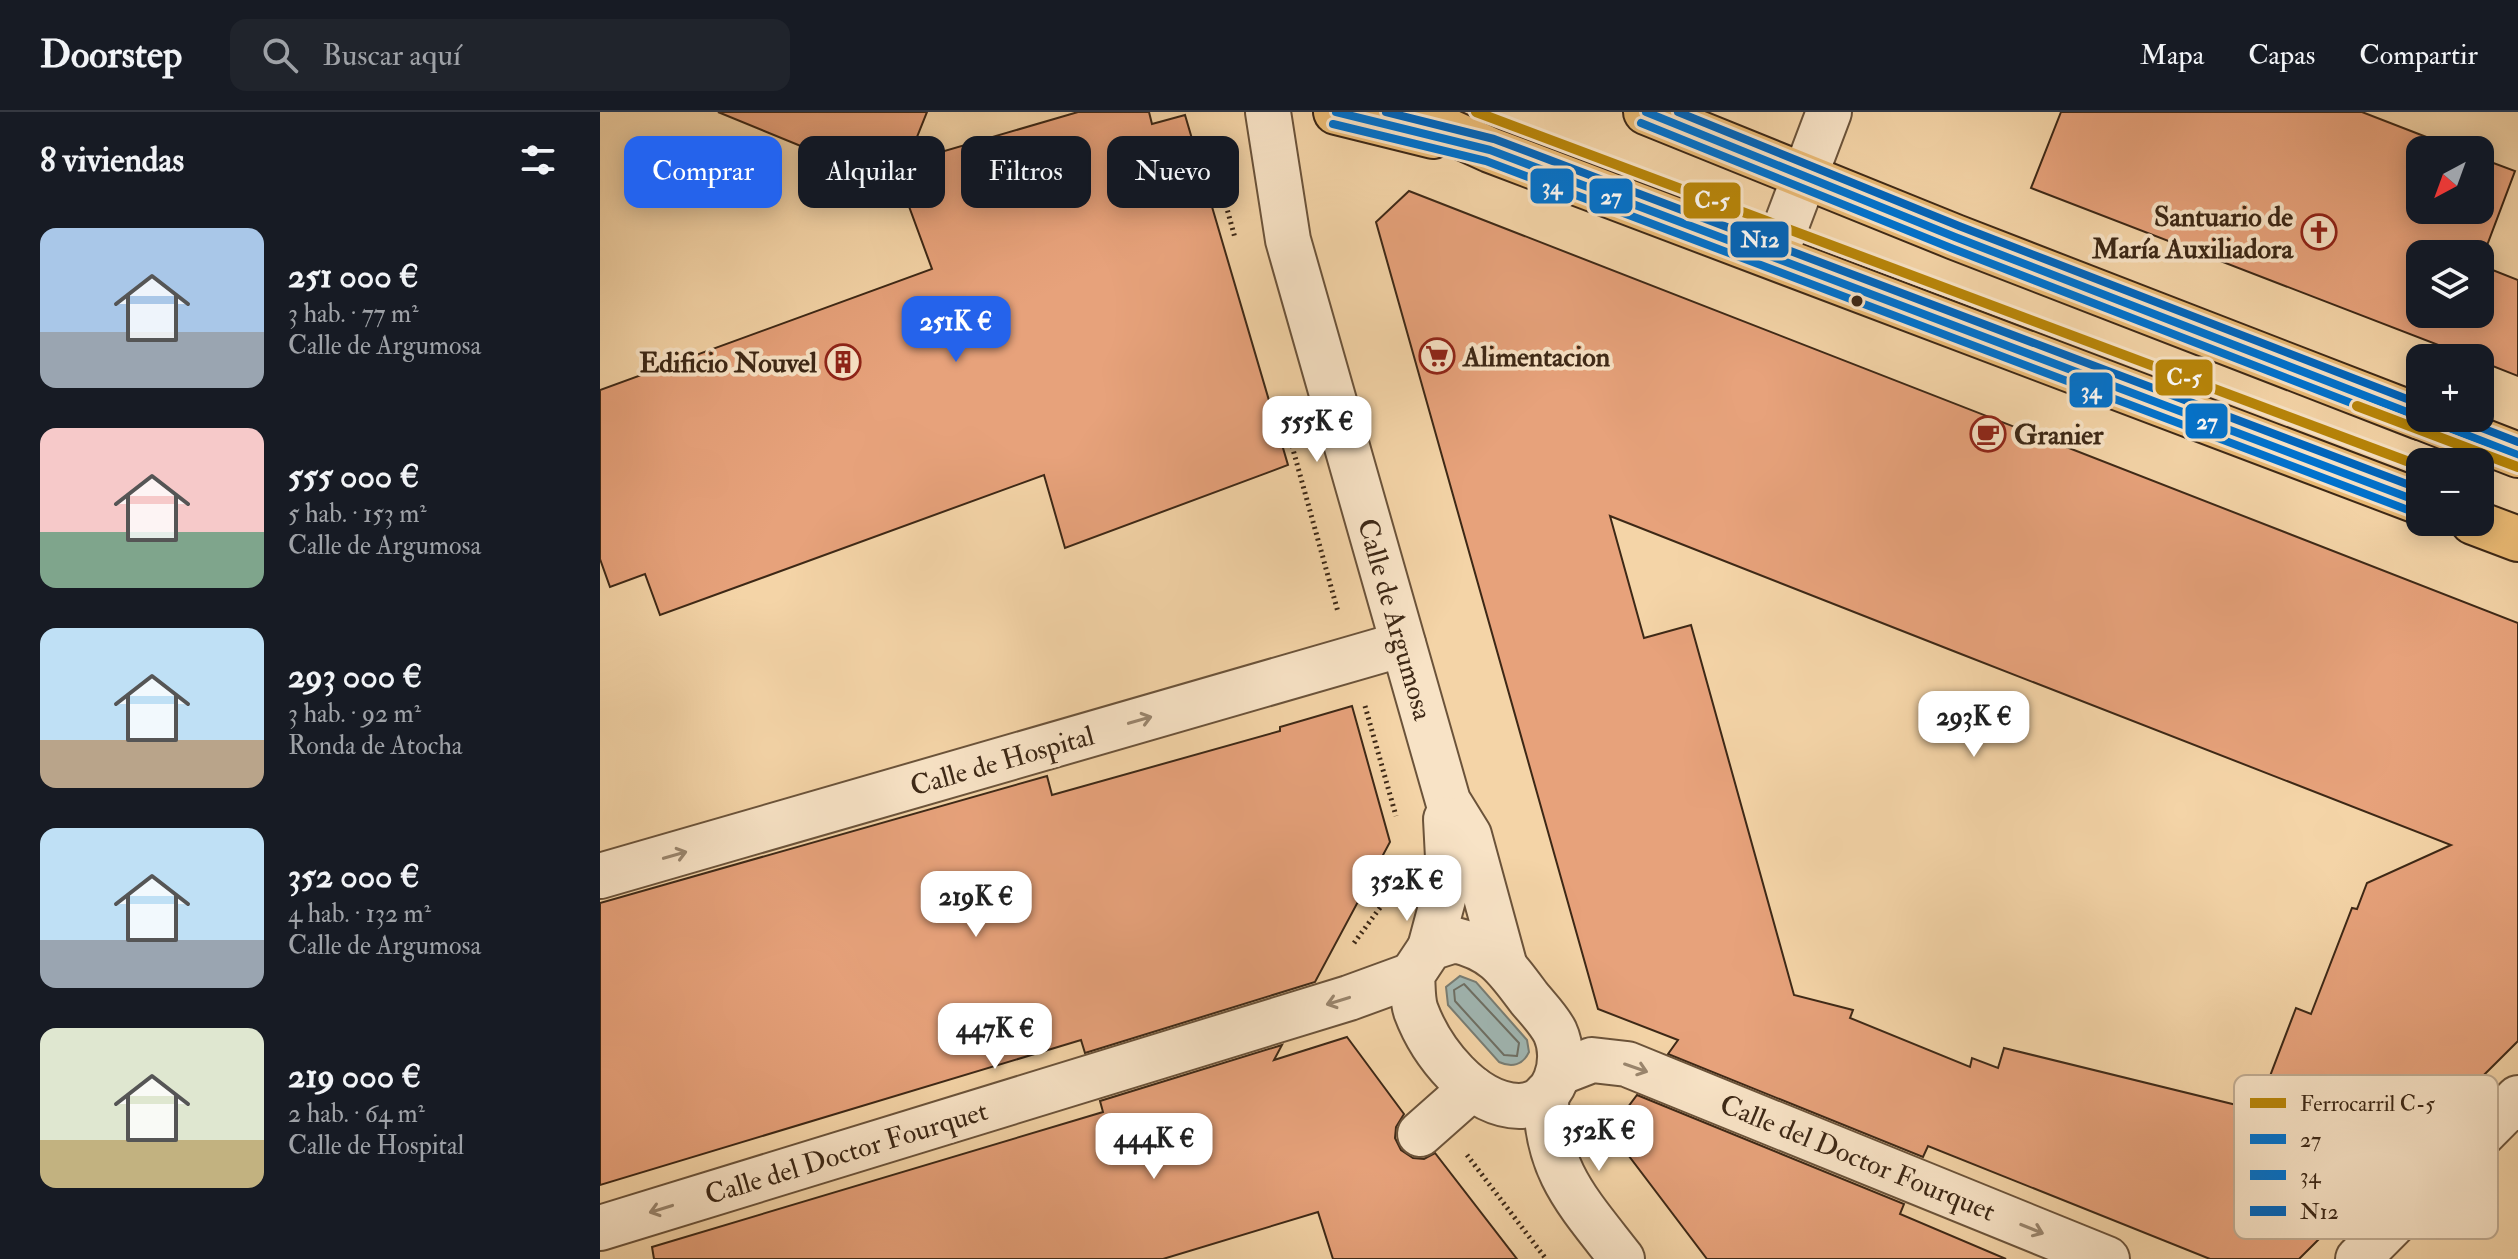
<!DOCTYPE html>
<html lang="es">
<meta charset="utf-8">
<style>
body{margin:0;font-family:"IM FELL Double Pica",serif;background:#20242c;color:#f1f3f6;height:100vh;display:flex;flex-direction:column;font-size:30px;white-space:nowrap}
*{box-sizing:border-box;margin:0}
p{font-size:26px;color:#9ea1a6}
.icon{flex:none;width:44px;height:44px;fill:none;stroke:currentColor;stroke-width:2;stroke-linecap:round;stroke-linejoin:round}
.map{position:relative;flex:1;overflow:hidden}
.sheet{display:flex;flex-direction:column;background:#171b24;width:600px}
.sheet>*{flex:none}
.guide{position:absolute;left:24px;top:24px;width:760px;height:72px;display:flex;gap:16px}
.needle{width:52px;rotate:221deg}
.tools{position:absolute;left:1806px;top:24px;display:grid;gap:16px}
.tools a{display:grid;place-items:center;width:88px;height:88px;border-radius:16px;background:#171b24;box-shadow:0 4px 20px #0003;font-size:40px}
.price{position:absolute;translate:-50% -68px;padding:0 18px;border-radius:16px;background:#fff;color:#222;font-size:26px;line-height:52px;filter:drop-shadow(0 2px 4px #0008)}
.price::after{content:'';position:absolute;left:50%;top:48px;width:24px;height:18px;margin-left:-12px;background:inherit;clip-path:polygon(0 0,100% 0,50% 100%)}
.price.current{background:#2563eb;color:#fff}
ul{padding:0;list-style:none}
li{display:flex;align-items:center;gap:24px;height:200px;padding:0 40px}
li span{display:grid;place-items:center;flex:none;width:224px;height:160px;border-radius:16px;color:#555}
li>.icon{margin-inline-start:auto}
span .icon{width:96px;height:96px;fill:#fffc;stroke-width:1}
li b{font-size:34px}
h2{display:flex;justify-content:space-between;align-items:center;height:96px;padding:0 40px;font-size:34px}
.pill{padding:0 28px;border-radius:16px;background:#171b24;box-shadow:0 4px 20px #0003;font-size:28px;line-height:72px}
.pill.current{background:#2563eb;color:#fff}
header{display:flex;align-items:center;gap:48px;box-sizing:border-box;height:112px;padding:0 40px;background:#171b24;border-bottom:2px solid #363941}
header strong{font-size:38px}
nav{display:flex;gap:44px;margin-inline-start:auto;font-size:28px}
.search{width:560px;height:72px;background:#20242c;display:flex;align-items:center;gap:20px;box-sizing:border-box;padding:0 28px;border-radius:16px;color:#9ea1a6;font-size:30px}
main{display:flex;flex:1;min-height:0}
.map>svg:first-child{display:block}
.water{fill:#a0b6b2;stroke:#787d74;stroke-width:2}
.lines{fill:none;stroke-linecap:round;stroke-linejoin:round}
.shore{stroke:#6e6f64;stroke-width:2}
.building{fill:#e7a27b;stroke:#3d2816;stroke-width:2;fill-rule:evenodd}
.minor-casing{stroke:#6b533a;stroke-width:48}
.major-casing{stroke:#3d2816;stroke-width:48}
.path{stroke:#3d2816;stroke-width:5;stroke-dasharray:2 4;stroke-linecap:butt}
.minor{stroke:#f8e3c6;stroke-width:44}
.major{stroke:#eaba74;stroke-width:44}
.bus-1-casing{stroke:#f8e3c6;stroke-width:14}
.bus-2-casing{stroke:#f8e3c6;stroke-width:14}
.bus-3-casing{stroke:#f8e3c6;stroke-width:14}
.bus-1{stroke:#0072ce;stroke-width:8}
.bus-2{stroke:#0072ce;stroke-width:8}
.bus-3{stroke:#0065bd;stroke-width:8}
.rail-1-casing{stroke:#f8e3c6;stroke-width:16}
.rail-1{stroke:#b88508;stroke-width:10}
.oneway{stroke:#9a866e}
.bus-dot{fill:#3d2816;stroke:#f8e3c6;stroke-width:3}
.labels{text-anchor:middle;stroke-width:8;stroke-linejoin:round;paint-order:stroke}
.poi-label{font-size:28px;font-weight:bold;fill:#3d2816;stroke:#f8e3c6;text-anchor:end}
.street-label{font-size:28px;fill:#3d2816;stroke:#f8e3c6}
.key{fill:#f8e3c6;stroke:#c0ab91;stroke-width:2}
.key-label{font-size:22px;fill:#3d2816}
.line-badge{stroke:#f8e3c6;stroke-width:3}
.badge-label{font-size:22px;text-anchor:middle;font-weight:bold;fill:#fff}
</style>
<header>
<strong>Doorstep</strong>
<div class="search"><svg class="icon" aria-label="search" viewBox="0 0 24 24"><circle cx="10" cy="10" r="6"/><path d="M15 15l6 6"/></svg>Buscar aquí</div>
<nav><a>Mapa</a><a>Capas</a><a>Compartir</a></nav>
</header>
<main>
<section class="sheet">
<h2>8 viviendas<svg class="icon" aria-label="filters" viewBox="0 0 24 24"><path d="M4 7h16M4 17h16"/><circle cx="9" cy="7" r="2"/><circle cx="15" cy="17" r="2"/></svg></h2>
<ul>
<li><span style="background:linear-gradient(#a9c7e8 65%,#9aa5b1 0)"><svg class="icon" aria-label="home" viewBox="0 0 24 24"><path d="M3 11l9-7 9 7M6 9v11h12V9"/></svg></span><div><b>251 000 €</b><p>3 hab. · 77 m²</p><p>Calle de Argumosa</p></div></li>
<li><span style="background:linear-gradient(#f6c9c9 65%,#7fa58c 0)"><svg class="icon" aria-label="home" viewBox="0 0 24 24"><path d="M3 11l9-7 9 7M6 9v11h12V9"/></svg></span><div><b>555 000 €</b><p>5 hab. · 153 m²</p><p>Calle de Argumosa</p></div></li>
<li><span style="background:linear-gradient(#bfe0f5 70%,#b9a48a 0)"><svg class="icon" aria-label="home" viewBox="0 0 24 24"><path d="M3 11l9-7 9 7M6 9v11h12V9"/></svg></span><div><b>293 000 €</b><p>3 hab. · 92 m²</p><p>Ronda de Atocha</p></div></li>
<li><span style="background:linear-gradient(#bfe0f5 70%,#9aa5b1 0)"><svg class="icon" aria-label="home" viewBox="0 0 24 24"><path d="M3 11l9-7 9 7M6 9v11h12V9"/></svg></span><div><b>352 000 €</b><p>4 hab. · 132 m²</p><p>Calle de Argumosa</p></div></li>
<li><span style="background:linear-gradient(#dfe7d0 70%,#c2b280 0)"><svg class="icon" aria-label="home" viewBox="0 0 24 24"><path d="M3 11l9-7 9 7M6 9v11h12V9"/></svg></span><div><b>219 000 €</b><p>2 hab. · 64 m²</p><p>Calle de Hospital</p></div></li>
</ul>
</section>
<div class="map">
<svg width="1918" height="1147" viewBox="0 0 1918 1147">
<rect width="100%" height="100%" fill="#f4d4a7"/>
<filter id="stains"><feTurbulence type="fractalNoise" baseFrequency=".0025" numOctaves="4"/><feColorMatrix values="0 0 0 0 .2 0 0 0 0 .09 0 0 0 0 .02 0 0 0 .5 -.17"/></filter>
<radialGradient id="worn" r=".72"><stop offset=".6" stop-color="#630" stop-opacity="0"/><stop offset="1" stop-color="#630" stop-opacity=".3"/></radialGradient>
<path class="water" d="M860 864 876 870 927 928 929 940C923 953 912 956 899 950L848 893 846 875Z"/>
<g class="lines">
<path class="shore" d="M864 872 919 931 917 944 904 943 855 889 854 878Z"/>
</g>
<g class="building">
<path d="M118 0H327L307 50 478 0H549L552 12 585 3 688 353 465 436 444 363 60 503 45 462 10 475 0 447V278L332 157 300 70 299 73 274 64Z"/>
<path d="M1461 0H1762L1860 38H1820V98H1880V46L1915 59 1880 152V142H1820V202H1880V153L1918 168V264L1880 249V246H1872L1431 76Z"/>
<path d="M809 79 1918 511V929L1699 1147H1610L1328 1034 1323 1045 1068 942 1078 928 998 897 776 110ZM1010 404 1361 542 1851 733 1767 771 1757 797 1752 796 1711 902 1696 896 1657 998 1404 936 1398 956 1372 946 1370 955 1250 906 1253 898 1194 883 1091 513 1044 526Z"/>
<path d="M752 594 790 730 715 870 485 941 481 928 0 1073V791L447 664 452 683 680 619V615Z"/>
<path d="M747 925 804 1002 796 1015 795 1026 801 1038 813 1046 824 1047 835 1041 917 1147H733L718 1100 563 1147H54L52 1135 503 1000 500 989 682 933 674 948Z"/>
<path d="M1037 983 1304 1092 1300 1102 1406 1147H1107L1010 1019Z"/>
</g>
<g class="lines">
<defs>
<g id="minor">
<path d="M668 0 688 128 848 689 869 723 905 855"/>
<path d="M1175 143 1229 0"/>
<path d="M0 764 803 532"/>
<path d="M855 828C894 837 906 855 929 886 938 897 949 908 955 920 968 948 956 994 919 994 872 993 831 939 816 899 812 888 813 874 812 863L830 836Z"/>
<path d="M830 836 849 765 846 707"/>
<path d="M961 960 992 948 1027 952 1507 1147"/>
<path d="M946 982C945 1058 978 1090 1022 1147"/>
<path d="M820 1022 872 976"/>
<path d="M0 1116 749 886 812 863"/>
<path d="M1758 1147 1918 986"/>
</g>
<g id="major">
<path d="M736 0 833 24"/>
<path d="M806 0 890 38 1820 390"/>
<path d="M1046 0 1355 125 1820 305"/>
<path d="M1823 306 1918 343"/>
<path d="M1873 410 1918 427"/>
</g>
</defs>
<use href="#minor" class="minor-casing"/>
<use href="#major" class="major-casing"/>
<g class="path">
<path d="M623 32 608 27 635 126"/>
<path d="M684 305 738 500"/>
<path d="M765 594 796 704"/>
<path d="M754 831 793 778"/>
<path d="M867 1043 946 1147"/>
</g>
<use href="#minor" class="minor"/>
<use href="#major" class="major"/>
<defs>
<g id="bus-1">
<path d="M736 0 890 38 1820 390"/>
<path d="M1046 0 1355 125 1820 305"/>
<path d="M1823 306 1918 343"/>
</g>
<g id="bus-2">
<path d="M1041 11 1351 136 1816 316"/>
<path d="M733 12 886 49 1816 401"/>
<path d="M1819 317 1914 354"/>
</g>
<g id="bus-3">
<path d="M786 0 894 27 1820 377"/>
<path d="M1078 0 1359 114 1820 292"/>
<path d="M1856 306 1918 330"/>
</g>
</defs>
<use href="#bus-1" class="bus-1-casing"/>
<use href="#bus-2" class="bus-2-casing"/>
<use href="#bus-3" class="bus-3-casing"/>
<use href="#bus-1" class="bus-1"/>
<use href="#bus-2" class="bus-2"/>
<use href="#bus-3" class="bus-3"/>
<defs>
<g id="rail-1">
<path d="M876 0 1820 354"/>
<path d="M1757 294 1918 355"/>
</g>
</defs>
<use href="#rail-1" class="rail-1-casing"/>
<use href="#rail-1" class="rail-1"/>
</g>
<defs><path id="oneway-shaft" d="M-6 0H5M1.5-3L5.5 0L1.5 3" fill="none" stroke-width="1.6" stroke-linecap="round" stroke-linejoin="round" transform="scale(2)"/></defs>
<g class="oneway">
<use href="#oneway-shaft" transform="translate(540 608) rotate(-16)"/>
<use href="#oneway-shaft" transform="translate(75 743) rotate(-16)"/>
<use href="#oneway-shaft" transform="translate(738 889) rotate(163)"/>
<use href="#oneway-shaft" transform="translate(1036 956) rotate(19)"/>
<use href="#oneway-shaft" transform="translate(61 1097) rotate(163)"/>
<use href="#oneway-shaft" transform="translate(1432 1117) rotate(22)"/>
</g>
<defs>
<symbol id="church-ring" viewBox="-11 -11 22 22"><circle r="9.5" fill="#f8e3c6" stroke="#8f2418" stroke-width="1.5"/><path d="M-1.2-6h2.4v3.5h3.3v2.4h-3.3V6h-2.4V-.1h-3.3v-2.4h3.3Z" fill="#8f2418"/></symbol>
<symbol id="supermarket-ring" viewBox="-11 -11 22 22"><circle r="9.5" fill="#f8e3c6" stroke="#8f2418" stroke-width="1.5"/><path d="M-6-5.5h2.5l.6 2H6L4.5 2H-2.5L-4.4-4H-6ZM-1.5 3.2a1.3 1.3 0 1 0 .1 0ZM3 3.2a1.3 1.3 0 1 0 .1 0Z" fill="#8f2418"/></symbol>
<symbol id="building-ring" viewBox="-11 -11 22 22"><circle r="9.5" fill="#f8e3c6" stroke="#8f2418" stroke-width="1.5"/><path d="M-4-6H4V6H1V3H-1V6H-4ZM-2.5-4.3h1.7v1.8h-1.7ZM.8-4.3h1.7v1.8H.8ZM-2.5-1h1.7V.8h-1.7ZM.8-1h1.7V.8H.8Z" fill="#8f2418"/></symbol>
<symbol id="cafe-ring" viewBox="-11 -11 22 22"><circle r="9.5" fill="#f8e3c6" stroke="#8f2418" stroke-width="1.5"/><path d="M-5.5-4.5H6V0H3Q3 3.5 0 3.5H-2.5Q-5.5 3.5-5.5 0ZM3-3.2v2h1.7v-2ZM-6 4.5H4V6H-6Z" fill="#8f2418"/></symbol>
</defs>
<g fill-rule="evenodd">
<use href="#church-ring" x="1699" y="100" width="40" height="40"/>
<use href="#supermarket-ring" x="817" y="224" width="40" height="40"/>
<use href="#building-ring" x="223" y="230" width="40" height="40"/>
<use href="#cafe-ring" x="1368" y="302" width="40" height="40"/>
</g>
<circle class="bus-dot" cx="1257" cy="189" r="7"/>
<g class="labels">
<g class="poi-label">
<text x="1693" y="114">Santuario de<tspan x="1693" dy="32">María Auxiliadora</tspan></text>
<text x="863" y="254" text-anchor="start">Alimentacion</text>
<text x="217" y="260">Edificio Nouvel</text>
<text x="1414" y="332" text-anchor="start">Granier</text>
</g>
<g class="street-label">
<text transform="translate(796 507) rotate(74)" y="10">Calle de Argumosa</text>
<text transform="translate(402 648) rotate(-16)" y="10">Calle de Hospital</text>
<text transform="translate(246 1040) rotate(-17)" y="10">Calle del Doctor Fourquet</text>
<text transform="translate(1258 1045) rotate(22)" y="10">Calle del Doctor Fourquet</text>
</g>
</g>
<rect x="1634" y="963" width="264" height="164" rx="12" class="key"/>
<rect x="1650" y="986" width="36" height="10" fill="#b88508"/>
<rect x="1650" y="1022" width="36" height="10" fill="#0072ce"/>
<rect x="1650" y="1058" width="36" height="10" fill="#0072ce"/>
<rect x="1650" y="1094" width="36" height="10" fill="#0065bd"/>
<g class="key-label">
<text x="1700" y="999">Ferrocarril C-5</text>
<text x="1700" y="1035">27</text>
<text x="1700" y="1071">34</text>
<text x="1700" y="1107">N12</text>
</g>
<g class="line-badge">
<rect x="929" y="55" width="46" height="38" rx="8" fill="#0072ce"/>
<rect x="988" y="65" width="46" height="38" rx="8" fill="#0072ce"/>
<rect x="1082" y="69" width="60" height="39" rx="8" fill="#b88508"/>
<rect x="1129" y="108" width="61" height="39" rx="8" fill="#0065bd"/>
<rect x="1554" y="246" width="60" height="39" rx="8" fill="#b88508"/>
<rect x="1468" y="259" width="46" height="38" rx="8" fill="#0072ce"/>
<rect x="1584" y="290" width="45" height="38" rx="8" fill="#0072ce"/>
</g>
<g class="badge-label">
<text x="952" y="82">34</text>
<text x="1011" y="92">27</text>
<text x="1112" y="96">C-5</text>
<text x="1160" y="135">N12</text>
<text x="1584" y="273">C-5</text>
<text x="1491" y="286">34</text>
<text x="1607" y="317">27</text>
</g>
<rect width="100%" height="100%" filter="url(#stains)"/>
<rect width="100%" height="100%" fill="url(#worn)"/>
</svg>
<div class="tools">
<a><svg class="needle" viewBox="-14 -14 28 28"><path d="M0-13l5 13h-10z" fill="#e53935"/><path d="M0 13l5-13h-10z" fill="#9ea1a6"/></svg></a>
<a><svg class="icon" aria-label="layers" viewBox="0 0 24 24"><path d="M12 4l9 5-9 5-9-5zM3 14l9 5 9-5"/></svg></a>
<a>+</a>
<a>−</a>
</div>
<b class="price current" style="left:356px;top:252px">251K €</b>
<b class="price" style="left:717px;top:352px">555K €</b>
<b class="price" style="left:1374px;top:647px">293K €</b>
<b class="price" style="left:807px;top:811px">352K €</b>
<b class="price" style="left:376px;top:827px">219K €</b>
<b class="price" style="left:395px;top:959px">447K €</b>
<b class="price" style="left:999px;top:1061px">352K €</b>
<b class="price" style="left:554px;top:1069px">444K €</b>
<div class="guide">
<a class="pill current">Comprar</a>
<a class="pill">Alquilar</a>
<a class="pill">Filtros</a>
<a class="pill">Nuevo</a>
</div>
</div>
</main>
